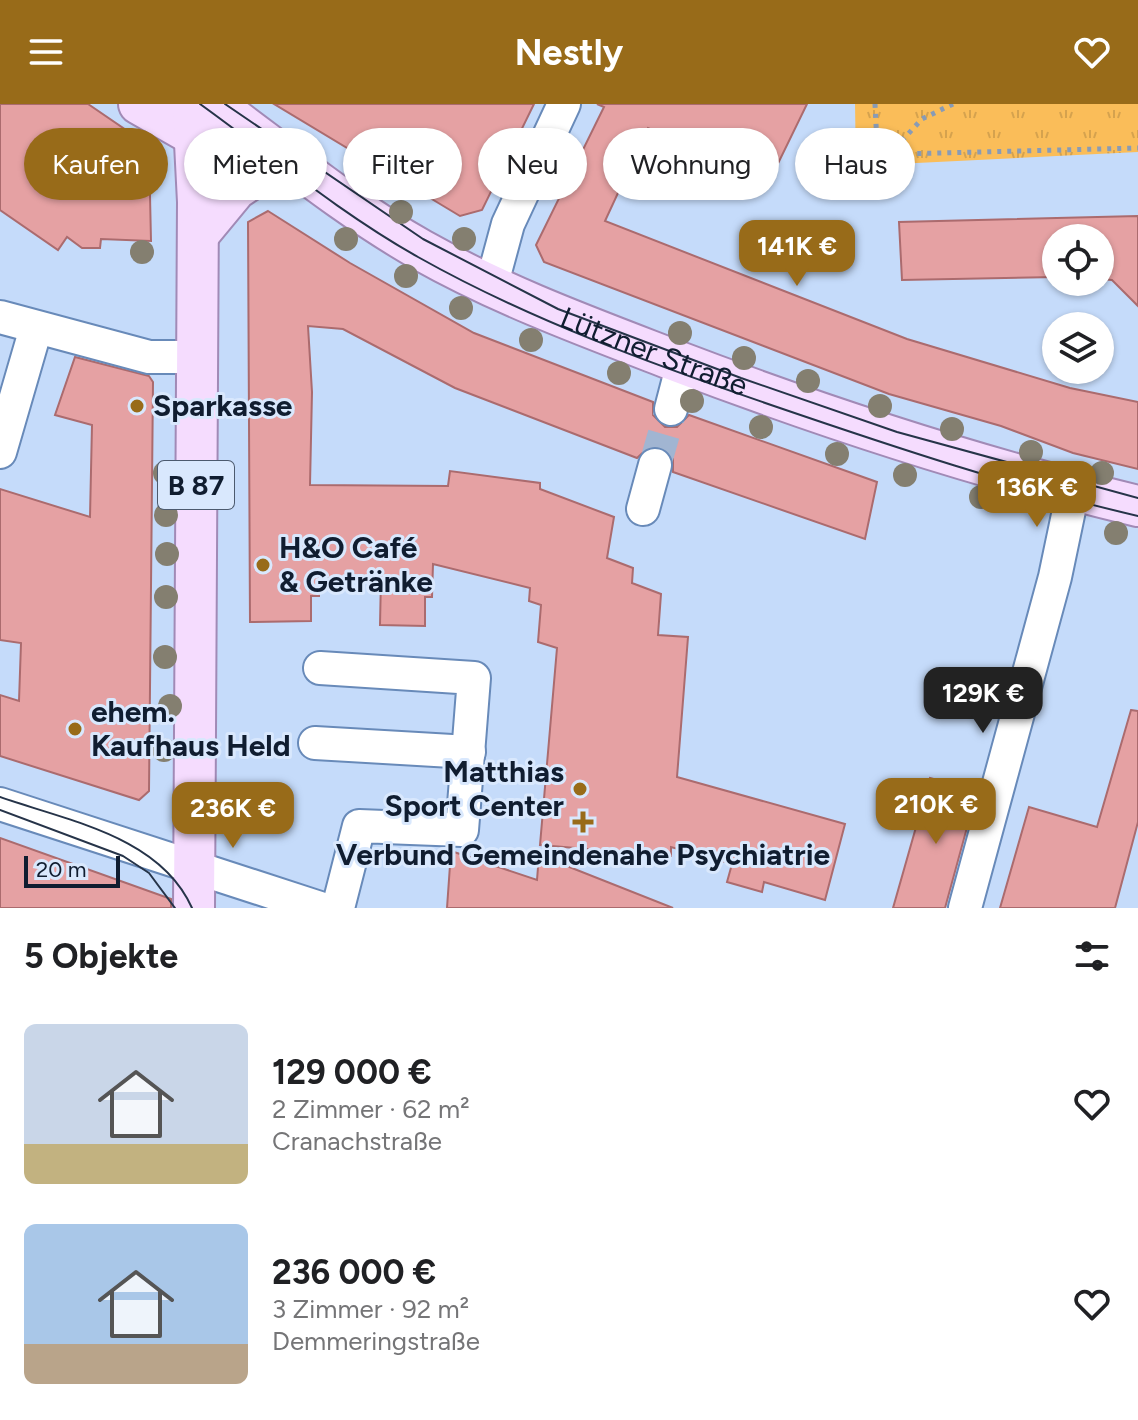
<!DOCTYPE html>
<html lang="de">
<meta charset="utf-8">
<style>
body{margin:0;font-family:Figtree,sans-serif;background:#f2f2f2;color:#202124;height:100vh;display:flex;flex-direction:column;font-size:30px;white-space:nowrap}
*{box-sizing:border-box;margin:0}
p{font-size:26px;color:#757577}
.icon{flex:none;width:44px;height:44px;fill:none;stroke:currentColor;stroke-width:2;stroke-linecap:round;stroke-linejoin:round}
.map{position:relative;height:804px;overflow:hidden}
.sheet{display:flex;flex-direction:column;background:#fff;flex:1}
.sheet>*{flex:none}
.top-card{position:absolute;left:24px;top:24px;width:1090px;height:72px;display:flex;gap:16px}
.buttons{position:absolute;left:1042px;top:120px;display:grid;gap:16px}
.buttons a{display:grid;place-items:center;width:72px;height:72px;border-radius:50%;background:#fff;box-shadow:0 2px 6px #0004;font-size:40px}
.scale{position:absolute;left:24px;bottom:20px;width:96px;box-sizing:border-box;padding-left:8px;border:4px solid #101d30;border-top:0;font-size:22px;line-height:28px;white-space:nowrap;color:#101d30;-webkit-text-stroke:6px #d9e8fd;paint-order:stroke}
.price{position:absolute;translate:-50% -68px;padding:0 18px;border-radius:16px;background:#986b19;color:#fff;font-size:26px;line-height:52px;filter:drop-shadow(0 2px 4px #0008)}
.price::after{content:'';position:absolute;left:50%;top:48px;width:24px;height:18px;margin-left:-12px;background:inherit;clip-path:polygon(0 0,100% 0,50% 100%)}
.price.current{background:#222;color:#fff}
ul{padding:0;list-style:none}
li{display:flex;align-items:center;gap:24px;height:200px;padding:0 24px}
li span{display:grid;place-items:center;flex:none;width:224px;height:160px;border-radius:12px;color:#555}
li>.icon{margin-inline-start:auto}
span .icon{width:96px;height:96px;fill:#fffc;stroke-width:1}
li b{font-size:34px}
h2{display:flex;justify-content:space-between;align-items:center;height:96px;padding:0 24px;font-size:34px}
.chip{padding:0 28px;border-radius:36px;background:#fff;box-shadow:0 2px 6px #0004;font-size:28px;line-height:72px}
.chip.current{background:#986b19;color:#fff}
header{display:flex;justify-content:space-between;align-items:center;height:104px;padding:0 24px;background:#986b19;color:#fff;font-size:36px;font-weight:700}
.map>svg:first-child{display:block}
.park{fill:url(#park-tufts)}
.building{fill:#e5a1a3;stroke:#ab6b6e;stroke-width:2}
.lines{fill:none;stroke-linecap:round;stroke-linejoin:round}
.minor-tunnel{stroke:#a1b5d2;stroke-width:32;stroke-dasharray:32 16;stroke-linecap:butt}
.minor-casing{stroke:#688ab9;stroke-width:36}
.major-casing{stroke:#a18ab6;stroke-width:44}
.path{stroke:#889bb6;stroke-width:5;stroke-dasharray:4 6;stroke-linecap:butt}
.minor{stroke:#fff;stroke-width:32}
.major{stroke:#f5dcfe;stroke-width:40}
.tram{stroke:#263449;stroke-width:2}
.tree{fill:#847f70}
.poi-dot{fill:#986b19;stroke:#d9e8fd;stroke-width:3}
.labels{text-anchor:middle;stroke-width:6;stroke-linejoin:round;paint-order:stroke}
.shield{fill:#d9e8fd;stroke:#4c5a6e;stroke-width:2}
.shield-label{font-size:28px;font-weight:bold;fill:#101d30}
.street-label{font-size:30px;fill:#101d30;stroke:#d9e8fd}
.poi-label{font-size:30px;font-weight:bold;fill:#101d30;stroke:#d9e8fd;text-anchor:start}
</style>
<header><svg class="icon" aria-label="menu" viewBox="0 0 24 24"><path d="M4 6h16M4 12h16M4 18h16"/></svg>Nestly<svg class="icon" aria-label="heart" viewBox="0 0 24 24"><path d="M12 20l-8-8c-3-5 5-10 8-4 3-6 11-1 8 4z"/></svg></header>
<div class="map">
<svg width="1138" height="804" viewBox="0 0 1138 804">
<defs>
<pattern id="park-tufts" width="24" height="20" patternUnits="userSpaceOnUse" patternTransform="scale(2)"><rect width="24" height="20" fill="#fabd59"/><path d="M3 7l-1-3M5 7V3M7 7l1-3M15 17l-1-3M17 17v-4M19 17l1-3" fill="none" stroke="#d5a24e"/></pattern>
</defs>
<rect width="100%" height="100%" fill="#c5dbfa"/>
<path class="park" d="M855 0H1138V48L856 62Z"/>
<g class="building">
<path d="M0 0H88L145 39 149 46 151 137 101 135 100 144H82L67 133 58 146 0 106Z"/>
<path d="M274 0H534L482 106 460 112Z"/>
<path d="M597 0H807L769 78 648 24 605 117 907 235 1070 284 1138 298V365L1073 349 1001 322 889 290 544 158 536 141 604 3Z"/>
<path d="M268 107 350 159 474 229 653 298V311L665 323H677L689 311 877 378 865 435 673 368V355L661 343H649L637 354 455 284 343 225 308 222 312 288 310 381 448 382 450 367 540 379V385L614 413 607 454 633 464 632 479 661 490 658 531 688 533 677 673 845 720 825 796 764 778 762 788 727 778 732 760 671 743V752L540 741 557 544 538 538 541 501 529 497 530 484 433 460 432 493H425V522L380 521 381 473 319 474V492H311V517L250 518 248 118Z"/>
<path d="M1138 112V202L1112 176 1100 175V134H1056V173L902 176 899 118Z"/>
<path d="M75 253 149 272 153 278 149 687 139 696 0 652V591L19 597 21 539 0 536V385L90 413 92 321 55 311Z"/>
<path d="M1131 606 1138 607V718L1115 804H1000L1029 703 1097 723Z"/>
<path d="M930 674 977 687 945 804H893Z"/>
<path d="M0 734 171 795V804H0Z"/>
<path d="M451 747 537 776 539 751 673 804H447Z"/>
</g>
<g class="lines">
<path class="minor-tunnel" d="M655 361 671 305"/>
<defs>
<g id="minor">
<path d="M491 183 508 120 564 0"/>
<path d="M0 213 149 253H197"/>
<path d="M671 305 683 259"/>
<path d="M0 348 36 224"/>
<path d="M643 405 655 361"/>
<path d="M320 564 474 574 462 726 359 722 338 804"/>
<path d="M315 639 469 648"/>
<path d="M0 700 320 804"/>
<path d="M965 804 1055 473 1073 387"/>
</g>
<g id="major">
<path d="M139 0 195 32 280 66"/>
<path d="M193 0 198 98 194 804"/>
<path id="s1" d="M214 0C282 50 347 104 421 146 501 191 585 222 671 255 823 313 979 364 1138 402"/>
<path d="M198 131 236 85 271 62"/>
</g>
</defs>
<use href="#minor" class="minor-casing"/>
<use href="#major" class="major-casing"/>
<g class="path">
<path d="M875 0 877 40 897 50"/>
<path d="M953 0 922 15 896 43 897 50 1138 44"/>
</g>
<use href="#minor" class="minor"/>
<use href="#major" class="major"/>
<g class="tram">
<path d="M200 0C272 52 340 109 418 153 530 216 652 260 774 302 894 343 1014 383 1138 412"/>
<path d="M225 0 423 135 558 205 741 274 897 328 1138 394"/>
<path d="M0 693C68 717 160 732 192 804"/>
<path d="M0 706 123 752 149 769 175 804"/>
</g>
</g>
<g class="tree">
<circle cx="401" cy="108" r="12"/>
<circle cx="346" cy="135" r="12"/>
<circle cx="464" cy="135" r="12"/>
<circle cx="142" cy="148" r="12"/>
<circle cx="406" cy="172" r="12"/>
<circle cx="461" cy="204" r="12"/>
<circle cx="680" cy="229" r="12"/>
<circle cx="531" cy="236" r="12"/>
<circle cx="744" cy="254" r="12"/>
<circle cx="619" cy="269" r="12"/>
<circle cx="808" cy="277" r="12"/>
<circle cx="692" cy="297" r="12"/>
<circle cx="880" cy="302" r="12"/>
<circle cx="761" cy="323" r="12"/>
<circle cx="952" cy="325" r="12"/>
<circle cx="1031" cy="348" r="12"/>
<circle cx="837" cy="350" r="12"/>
<circle cx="165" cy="369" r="12"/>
<circle cx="1102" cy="369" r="12"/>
<circle cx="905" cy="371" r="12"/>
<circle cx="981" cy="393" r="12"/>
<circle cx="166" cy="411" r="12"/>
<circle cx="1116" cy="429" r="12"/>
<circle cx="167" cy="450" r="12"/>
<circle cx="166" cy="493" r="12"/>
<circle cx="165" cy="553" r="12"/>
<circle cx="170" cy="602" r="12"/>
<circle cx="164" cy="646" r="12"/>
</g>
<g class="poi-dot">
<circle cx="137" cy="302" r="8"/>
<circle cx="263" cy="461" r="8"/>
<circle cx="75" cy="625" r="8"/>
<circle cx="580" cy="685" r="8"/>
<path d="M579 706h8v8h8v8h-8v8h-8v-8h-8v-8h8z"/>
</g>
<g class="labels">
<rect class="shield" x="158" y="357" width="76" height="48" rx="6"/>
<g class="shield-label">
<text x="196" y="391">B 87</text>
</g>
<g class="street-label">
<text dy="10" stroke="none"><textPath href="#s1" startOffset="508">Lützner Straße</textPath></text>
</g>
<g class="poi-label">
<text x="153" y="312">Sparkasse</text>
<text x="279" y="454">H&amp;O Café<tspan x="279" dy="34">&amp; Getränke</tspan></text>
<text x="91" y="618">ehem.<tspan x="91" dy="34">Kaufhaus Held</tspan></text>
<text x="564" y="678" text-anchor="end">Matthias<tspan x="564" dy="34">Sport Center</tspan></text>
<text x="583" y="761" text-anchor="middle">Verbund Gemeindenahe Psychiatrie</text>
</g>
</g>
</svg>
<div class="buttons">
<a><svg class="icon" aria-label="locate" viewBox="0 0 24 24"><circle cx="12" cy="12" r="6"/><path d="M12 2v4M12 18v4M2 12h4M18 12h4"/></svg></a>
<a><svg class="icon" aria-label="layers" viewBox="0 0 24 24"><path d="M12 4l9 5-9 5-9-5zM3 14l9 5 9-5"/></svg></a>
</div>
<div class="scale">20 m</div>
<b class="price" style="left:797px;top:184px">141K €</b>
<b class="price" style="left:1037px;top:425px">136K €</b>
<b class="price current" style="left:983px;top:631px">129K €</b>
<b class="price" style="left:936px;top:742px">210K €</b>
<b class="price" style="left:233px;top:746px">236K €</b>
<div class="top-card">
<a class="chip current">Kaufen</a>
<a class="chip">Mieten</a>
<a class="chip">Filter</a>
<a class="chip">Neu</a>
<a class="chip">Wohnung</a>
<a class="chip">Haus</a>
</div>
</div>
<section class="sheet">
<h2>5 Objekte<svg class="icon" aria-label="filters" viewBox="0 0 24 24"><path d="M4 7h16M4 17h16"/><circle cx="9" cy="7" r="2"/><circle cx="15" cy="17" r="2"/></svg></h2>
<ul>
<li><span style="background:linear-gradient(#c9d6e8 75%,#c2b280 0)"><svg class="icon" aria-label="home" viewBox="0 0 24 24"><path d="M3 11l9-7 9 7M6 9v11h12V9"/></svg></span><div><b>129 000 €</b><p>2 Zimmer · 62 m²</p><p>Cranachstraße</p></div><svg class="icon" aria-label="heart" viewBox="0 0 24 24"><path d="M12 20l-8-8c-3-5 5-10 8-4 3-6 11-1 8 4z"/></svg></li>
<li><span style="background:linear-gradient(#a9c7e8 75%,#b9a48a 0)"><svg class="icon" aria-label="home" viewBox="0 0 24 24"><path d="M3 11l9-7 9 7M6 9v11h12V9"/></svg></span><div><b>236 000 €</b><p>3 Zimmer · 92 m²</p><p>Demmeringstraße</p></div><svg class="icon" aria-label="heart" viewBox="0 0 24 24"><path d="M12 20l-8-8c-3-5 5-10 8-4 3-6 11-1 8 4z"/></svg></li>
</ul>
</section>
